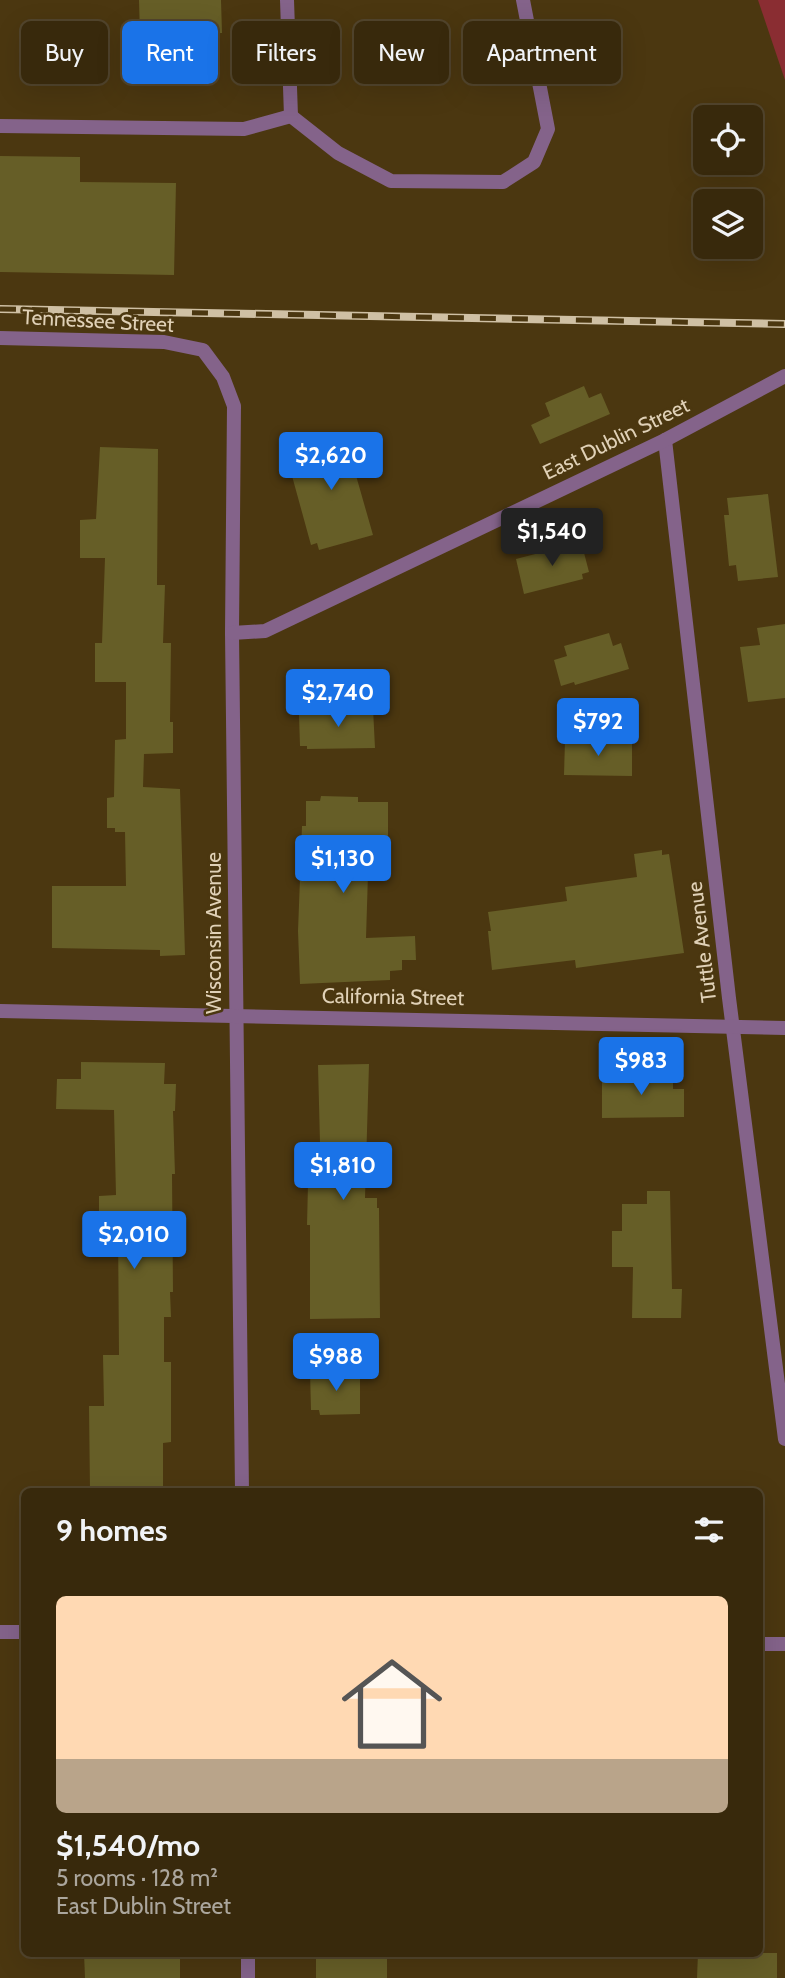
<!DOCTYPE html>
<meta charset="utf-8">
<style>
body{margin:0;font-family:Cabin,sans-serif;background:#43351a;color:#f1f3f6;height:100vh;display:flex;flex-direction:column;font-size:26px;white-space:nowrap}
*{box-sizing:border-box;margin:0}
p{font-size:23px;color:#aba69d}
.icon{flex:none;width:38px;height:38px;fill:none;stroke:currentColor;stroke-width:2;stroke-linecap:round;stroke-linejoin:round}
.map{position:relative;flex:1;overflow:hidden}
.side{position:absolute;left:21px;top:1488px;width:742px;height:469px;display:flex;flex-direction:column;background:#38290c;border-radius:10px;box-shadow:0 7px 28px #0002,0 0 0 2px #52452d}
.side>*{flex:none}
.banner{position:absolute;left:21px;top:21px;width:744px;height:63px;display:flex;gap:14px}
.buttons{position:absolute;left:693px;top:105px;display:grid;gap:14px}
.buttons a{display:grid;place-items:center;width:70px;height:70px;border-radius:10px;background:#38290c;box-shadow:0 7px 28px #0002,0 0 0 2px #52452d;font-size:35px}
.price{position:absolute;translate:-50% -60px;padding:0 16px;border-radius:7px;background:#1a73e8;color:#fff;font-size:23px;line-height:46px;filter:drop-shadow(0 2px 4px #0008)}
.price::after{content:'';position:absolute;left:50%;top:42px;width:21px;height:16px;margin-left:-10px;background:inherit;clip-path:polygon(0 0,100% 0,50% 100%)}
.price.current{background:#222;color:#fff}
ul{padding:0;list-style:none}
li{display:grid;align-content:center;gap:14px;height:371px;padding:0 35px}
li+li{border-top:2px solid #52452d}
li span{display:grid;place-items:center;height:217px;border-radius:10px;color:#555}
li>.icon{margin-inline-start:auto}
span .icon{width:126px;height:126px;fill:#fffc;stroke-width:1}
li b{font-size:30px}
h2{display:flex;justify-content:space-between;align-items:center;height:84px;padding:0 35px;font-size:30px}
.tag{padding:0 24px;border-radius:10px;background:#38290c;box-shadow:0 7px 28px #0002,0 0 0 2px #52452d;font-size:24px;line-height:63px}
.tag.current{background:#1a73e8;color:#fff}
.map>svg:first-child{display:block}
.green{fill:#8a2d32}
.building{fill:#665e27}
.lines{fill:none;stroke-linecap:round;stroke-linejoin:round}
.service{stroke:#84638a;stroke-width:14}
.minor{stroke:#84638a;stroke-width:14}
.rail-casing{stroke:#cfc0a4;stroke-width:8}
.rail{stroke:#4b3710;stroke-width:5;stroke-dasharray:16;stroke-linecap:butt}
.labels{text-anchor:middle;stroke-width:5;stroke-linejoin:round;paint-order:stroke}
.street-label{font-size:21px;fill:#e0d1b7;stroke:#4b3710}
</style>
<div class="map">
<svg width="785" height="1978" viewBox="0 0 785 1978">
<rect width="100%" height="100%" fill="#4b3710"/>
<path class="green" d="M758 0H785V80Z"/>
<g class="building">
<path d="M139 0H221L222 33 140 36Z"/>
<path d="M0 156 80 157V182L176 183 174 275 0 272Z"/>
<path d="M584 386 589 398 601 393 610 414 540 444 531 425 550 416 545 403Z"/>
<path d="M351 434 362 471 355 472 373 535 319 550 317 543 311 545 289 465 297 463 293 450Z"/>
<path d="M100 447 158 449 157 585H165L163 643H171L170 722H173V753L144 754 143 787 180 789 185 955 160 956V950L52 948V886H126L125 832H115V828H107V798L114 797 115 740 126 739V682H95V643H102L105 558H80V520L96 519Z"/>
<path d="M768 494 778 577 738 581 736 565 729 566 724 515H729L727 498Z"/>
<path d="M574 544V547L582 545 589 572 582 574 583 579 524 594 516 559Z"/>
<path d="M785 624V698L748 702 740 647 760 645 757 628Z"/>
<path d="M609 633 613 646 621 643 629 669 575 685 574 682 561 686 554 660 567 656 564 646Z"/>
<path d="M373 708 375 748 307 749V746H300L299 715H307V710Z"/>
<path d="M565 740 632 741V776L564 775Z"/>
<path d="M321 796 358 797V802H388V838H373L372 874H368L366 938 415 936 416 960H402V970L390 971V980L300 984 298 931 302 826H306V801H320Z"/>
<path d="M662 850V855L669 854 684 953 576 968 575 960 492 970 488 931H491L488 912 567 901 565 887 637 877 634 854Z"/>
<path d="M81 1062 165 1063 164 1084H176L175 1111H173L175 1174H172L173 1292H170L171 1317H164V1362H171V1442L163 1443V1491H90L89 1406H104L103 1355H119L118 1226H99V1196L116 1195 114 1110 56 1109 57 1079H81Z"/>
<path d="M369 1064 365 1198H377V1208H379L380 1318 310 1319V1225H307L309 1143H320L318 1065Z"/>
<path d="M602 1075H673V1089H684V1117L602 1118Z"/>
<path d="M647 1191H670L672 1289H682L681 1318H632L633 1267H612V1231H622V1204H647Z"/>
<path d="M360 1371V1414L320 1415 319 1410H311L310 1372Z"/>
<path d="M84 1953H180V1978H85Z"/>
<rect x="316" y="1953" width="71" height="25"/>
<path d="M698 1953H777V1978H697Z"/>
</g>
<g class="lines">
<g class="service">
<path d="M291 116 338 153 391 181 503 182 534 162 548 129 523 0"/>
<path d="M0 126 244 129 291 116 287 0"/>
</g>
<g class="minor">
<path d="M0 338 164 342 203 350 223 377 234 406 232 633 242 1491"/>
<path d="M665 440 729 998 785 1439"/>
<path d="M232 633 265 631 665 440 785 376"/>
<path d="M0 1011 785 1028"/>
<path d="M0 1632H24"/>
<path d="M760 1644H785"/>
<path d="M248 1978V1953"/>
</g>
<defs>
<path id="rail" d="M0 309 785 324"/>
</defs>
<use href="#rail" class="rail-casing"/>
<use href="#rail" class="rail"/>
</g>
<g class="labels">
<g class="street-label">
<text transform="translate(98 321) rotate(3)" y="7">Tennessee Street</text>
<text transform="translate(616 439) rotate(-26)" y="7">East Dublin Street</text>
<text transform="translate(214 933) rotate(-90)" y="7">Wisconsin Avenue</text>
<text transform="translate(702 942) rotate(-97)" y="7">Tuttle Avenue</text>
<text transform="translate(393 997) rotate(1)" y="7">California Street</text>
</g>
</g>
</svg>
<div class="buttons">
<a><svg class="icon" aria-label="locate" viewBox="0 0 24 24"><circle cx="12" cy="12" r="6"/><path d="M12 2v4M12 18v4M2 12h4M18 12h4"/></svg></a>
<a><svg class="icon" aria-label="layers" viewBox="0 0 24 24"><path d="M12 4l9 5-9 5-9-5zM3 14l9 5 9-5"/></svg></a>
</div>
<b class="price" style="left:331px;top:492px">$2,620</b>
<b class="price current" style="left:552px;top:568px">$1,540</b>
<b class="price" style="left:338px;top:729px">$2,740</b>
<b class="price" style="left:598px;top:758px">$792</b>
<b class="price" style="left:343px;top:895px">$1,130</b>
<b class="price" style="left:641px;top:1097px">$983</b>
<b class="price" style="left:343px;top:1202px">$1,810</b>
<b class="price" style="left:134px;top:1271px">$2,010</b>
<b class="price" style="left:336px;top:1393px">$988</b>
<div class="banner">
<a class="tag">Buy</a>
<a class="tag current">Rent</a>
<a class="tag">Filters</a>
<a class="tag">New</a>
<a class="tag">Apartment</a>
</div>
<section class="side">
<h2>9 homes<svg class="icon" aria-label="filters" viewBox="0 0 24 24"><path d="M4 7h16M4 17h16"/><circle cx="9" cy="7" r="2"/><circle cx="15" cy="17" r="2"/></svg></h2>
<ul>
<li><span style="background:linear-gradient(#ffd9b3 75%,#b9a48a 0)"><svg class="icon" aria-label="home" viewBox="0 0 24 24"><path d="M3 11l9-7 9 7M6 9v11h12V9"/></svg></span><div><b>$1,540/mo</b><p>5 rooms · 128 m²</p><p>East Dublin Street</p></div></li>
</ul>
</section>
</div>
